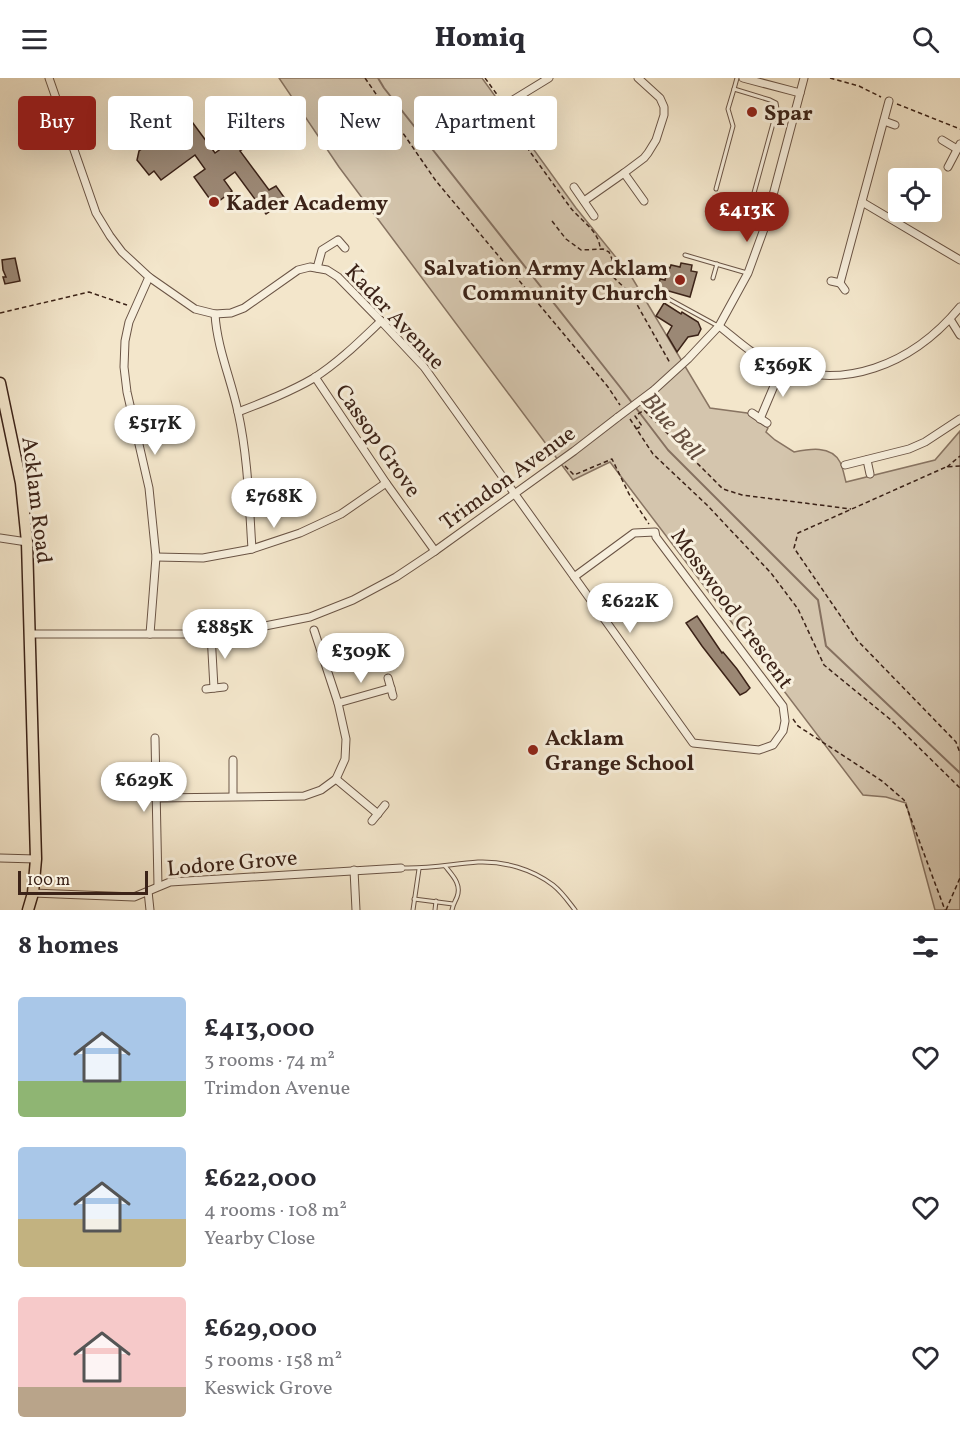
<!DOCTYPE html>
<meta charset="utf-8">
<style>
body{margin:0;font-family:Vollkorn,serif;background:#f7f7f7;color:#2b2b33;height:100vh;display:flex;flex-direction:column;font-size:22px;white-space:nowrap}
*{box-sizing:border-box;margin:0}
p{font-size:20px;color:#7c7c81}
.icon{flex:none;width:33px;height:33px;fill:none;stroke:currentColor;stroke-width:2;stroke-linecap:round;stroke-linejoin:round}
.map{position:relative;height:832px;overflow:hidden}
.side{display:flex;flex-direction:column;background:#fff;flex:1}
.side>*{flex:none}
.hud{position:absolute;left:18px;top:18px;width:600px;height:54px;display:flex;gap:12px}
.controls{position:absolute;left:888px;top:90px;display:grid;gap:12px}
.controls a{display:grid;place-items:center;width:54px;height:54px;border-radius:6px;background:#fff;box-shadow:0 6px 24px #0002;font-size:30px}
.scale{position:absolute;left:18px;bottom:15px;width:130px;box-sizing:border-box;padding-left:6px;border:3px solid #3c2318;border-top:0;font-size:16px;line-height:21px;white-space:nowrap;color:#3c2318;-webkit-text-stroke:4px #f7efdd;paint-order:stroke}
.price{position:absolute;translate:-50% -51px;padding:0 14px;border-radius:21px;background:#fff;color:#222;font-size:20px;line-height:39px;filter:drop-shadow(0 2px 3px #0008)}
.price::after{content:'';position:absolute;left:50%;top:36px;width:18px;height:14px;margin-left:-9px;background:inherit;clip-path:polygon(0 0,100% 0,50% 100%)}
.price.active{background:#8f2418;color:#fff}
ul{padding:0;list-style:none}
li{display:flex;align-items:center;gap:18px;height:150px;padding:0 18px}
li span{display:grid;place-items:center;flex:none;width:168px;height:120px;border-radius:6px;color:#555}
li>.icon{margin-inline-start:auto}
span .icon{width:72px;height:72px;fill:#fffc;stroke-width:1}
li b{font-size:26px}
h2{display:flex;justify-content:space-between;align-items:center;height:72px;padding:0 18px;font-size:26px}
.chip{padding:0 21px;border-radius:6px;background:#fff;box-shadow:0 6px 24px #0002;font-size:21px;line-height:54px}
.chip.active{background:#8f2418;color:#fff}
header{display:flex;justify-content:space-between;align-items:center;height:78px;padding:0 18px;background:#fff;font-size:27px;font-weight:800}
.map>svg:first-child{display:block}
.green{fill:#d4c5ad;stroke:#887462;stroke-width:1.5}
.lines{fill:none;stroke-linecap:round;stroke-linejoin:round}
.stream{stroke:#85705f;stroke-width:2}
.building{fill:#9b8875;stroke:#3c2318;stroke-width:1.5}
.service-casing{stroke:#6a5445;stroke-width:5}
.minor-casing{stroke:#6a5445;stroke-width:9}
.primary-casing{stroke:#3c2318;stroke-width:13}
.path{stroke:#3c2318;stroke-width:1.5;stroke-dasharray:4.5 3;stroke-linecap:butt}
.service{stroke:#f7efdd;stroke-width:3}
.minor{stroke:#f7efdd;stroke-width:7}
.primary{stroke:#f3e6cb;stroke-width:10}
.minor-bridge-casing{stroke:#6a5445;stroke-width:9;stroke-linecap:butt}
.minor-bridge{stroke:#f7efdd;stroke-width:7}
.poi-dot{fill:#8f2418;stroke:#f7efdd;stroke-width:2}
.labels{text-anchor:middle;stroke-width:6;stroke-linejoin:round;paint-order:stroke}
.poi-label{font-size:22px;font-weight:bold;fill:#3c2318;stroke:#f7efdd;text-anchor:start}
.street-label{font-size:22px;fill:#3c2318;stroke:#f7efdd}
.water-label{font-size:24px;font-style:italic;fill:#665041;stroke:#f7efdd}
</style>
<header><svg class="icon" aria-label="menu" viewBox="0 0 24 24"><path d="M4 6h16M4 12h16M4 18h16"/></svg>Homiq<svg class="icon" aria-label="search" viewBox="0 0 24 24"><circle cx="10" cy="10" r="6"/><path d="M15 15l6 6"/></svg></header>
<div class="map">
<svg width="960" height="832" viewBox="0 0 960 832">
<rect width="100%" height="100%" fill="#f3e6cb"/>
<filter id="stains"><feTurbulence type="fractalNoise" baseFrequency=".00333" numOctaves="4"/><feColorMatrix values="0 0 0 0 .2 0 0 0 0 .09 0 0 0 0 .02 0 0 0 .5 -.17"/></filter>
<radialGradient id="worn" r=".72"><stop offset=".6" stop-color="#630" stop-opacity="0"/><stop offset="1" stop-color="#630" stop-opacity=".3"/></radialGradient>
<path class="green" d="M279 0H482L576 130 631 198 710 330 747 335 768 350 766 354 775 362 794 374C809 371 831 367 840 384 843 390 844 397 846 404L935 382 960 353V832H935L906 725 886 719 863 717 610 384 573 402 339 89Z"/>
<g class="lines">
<path class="stream" d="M378 0 384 10 620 309 668 372 818 522 826 568 960 695"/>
</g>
<g class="building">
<path d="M184 33 215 75 240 57 247 68 240 73 269 112 276 108 286 122 266 136 235 94 224 102 232 113 214 127 194 99 205 91 195 77 161 102 154 93 149 97 137 82 139 73 162 56 172 69 184 61 174 48 179 44 175 39Z"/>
<path d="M15 180 20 203 5 206 3 199H6L3 192 2 182Z"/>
<path d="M681 185 692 187 691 193 697 194 690 219 658 210 660 201 665 202 668 189 670 190 671 187 680 189Z"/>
<path d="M664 225 681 236 682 234 698 244 701 251 698 257 688 259 677 274 667 257 672 248 656 238Z"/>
<path d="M697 538 722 575 723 574 737 591 750 610 746 614 740 617 702 568 686 545Z"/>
</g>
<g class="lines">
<defs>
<g id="service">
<path d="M737 0 734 11 770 22 776 25 777 31 754 115V123L759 128 768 130"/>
<path d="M716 111 733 48 728 31 734 11"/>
<path d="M685 177 747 195"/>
<path d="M713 200 717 186"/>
<path d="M665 219 718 248"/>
<path d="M445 788C452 797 462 806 457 819 455 824 453 826 452 832"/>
<path d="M403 790C428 791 452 786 478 784 504 783 532 791 553 807 562 814 568 823 575 832"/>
<path d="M414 821 453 826"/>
<path d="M413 832 419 791"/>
<path d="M435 832 436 823"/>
</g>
<g id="minor">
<path d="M49 0 96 135 110 158 122 174 149 199 195 231 215 236 231 235 244 230 298 192 310 189 327 192 338 199 381 243 424 289 693 665 759 672 773 667 783 653 785 643 783 628 656 459 655 454 634 455 574 499"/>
<path d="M743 0 800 15"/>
<path d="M517 28 513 22 549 0"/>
<path d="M884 43 895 47"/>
<path d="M942 62 957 71"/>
<path d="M948 89 960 66"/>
<path d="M624 95 644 123"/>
<path d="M574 109 594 138"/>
<path d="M584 123 624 95 644 80 648 75 656 62 664 37V29L660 20 638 0"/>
<path d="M862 124 960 182"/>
<path d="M317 190 322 172 338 162 345 170"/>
<path d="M149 199 129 244 125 263 124 289 127 314 149 410 156 479 150 556"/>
<path d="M831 203 840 205"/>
<path d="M845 212 840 205 889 23"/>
<path d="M215 236C217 270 231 301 238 334 248 379 249 425 252 471"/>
<path d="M950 241 960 257"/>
<path d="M719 248C736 261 752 277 772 285 842 316 913 286 960 229"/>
<path d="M315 299 386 405 435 473"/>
<path d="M654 312 688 281 719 248 748 195 764 151 804 0"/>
<path d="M238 334C264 324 290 314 314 300 339 284 360 263 381 243"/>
<path d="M752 335 767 345"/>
<path d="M760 341 782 289"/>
<path d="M867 382 870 396"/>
<path d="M845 387 909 371 925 364 960 341"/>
<path d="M0 460 27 464"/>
<path d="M156 479 203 480 252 471 300 455 341 436 386 405"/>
<path d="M30 556H211L255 550 310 539 353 522 396 499 435 473 574 373 618 339"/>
<path d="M211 556 214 610"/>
<path d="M388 600 393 618"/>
<path d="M206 611 224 609"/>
<path d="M338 625 391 610"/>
<path d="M155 660 158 808"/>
<path d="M336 701 378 736"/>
<path d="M233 718V682"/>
<path d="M156 720 304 718 321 712 336 701 345 681 346 661 338 625 314 552"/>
<path d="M372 743 385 727"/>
<path d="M0 780 36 781"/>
<path d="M354 792 356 832"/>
<path d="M148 813 150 832"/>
<path d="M33 815 134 819 170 804 401 790"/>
</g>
<path id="primary" d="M0 305 21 405 27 464 36 781 33 815 28 832"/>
</defs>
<use href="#service" class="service-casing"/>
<use href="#minor" class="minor-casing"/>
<use href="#primary" class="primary-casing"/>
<g class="path">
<path d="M365 0 436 103 608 309 620 327"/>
<path d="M485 0 509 33"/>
<path d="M830 0 859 8 881 19"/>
<path d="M897 26 960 51"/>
<path d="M510 35 504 38C526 68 548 99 570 129 580 142 598 152 600 169"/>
<path d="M552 143 566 161 581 172 603 171 609 174 612 181 609 191 611 197 631 216 670 285"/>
<path d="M0 235 89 214 127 227"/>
<path d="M630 341 653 376 707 427 771 495 798 531 824 587 891 642 960 710"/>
<path d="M636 351 642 348 635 338 644 332 723 411 742 417 851 431"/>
<path d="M565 388 574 397 612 381 629 416 649 446"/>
<path d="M960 388 946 389 798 455 794 470 857 562 956 664 960 675"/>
<path d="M947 389 960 378"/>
<path d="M793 641 798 648 882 703 904 722 945 832"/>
<path d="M946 832 960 800"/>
</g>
<use href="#service" class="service"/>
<use href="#minor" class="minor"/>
<use href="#primary" class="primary"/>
<defs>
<path id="minor-bridge" d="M618 339 654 312"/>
</defs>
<use href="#minor-bridge" class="minor-bridge-casing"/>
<use href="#minor-bridge" class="minor-bridge"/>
</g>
<g class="poi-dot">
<circle cx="752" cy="34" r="6"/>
<circle cx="214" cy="124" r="6"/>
<circle cx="680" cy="202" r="6"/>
<circle cx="533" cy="672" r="6"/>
</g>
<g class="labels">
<g class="poi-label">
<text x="764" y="42">Spar</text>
<text x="226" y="132">Kader Academy</text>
<text x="668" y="197" text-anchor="end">Salvation Army Acklam<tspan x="668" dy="25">Community Church</tspan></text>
<text x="545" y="667">Acklam<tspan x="545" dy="25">Grange School</tspan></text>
</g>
<g class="street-label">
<text transform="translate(396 238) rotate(47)" y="8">Kader Avenue</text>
<text transform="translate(379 362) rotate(55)" y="8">Cassop Grove</text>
<text transform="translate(507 399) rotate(-36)" y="8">Trimdon Avenue</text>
<text transform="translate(38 422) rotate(83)" y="8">Acklam Road</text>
<text transform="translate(733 530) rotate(54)" y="8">Mosswood Crescent</text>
<text transform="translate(232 784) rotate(-5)" y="8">Lodore Grove</text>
</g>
<g class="water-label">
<text transform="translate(673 348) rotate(49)" y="8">Blue Bell</text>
</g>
</g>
<rect width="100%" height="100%" filter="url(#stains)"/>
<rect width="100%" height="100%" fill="url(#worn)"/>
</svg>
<div class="controls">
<a><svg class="icon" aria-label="locate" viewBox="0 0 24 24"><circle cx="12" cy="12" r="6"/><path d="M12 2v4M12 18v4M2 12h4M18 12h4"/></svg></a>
</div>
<div class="scale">100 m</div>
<b class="price active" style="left:747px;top:165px">£413K</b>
<b class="price" style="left:783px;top:320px">£369K</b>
<b class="price" style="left:155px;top:378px">£517K</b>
<b class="price" style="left:274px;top:451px">£768K</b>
<b class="price" style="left:630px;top:556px">£622K</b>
<b class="price" style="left:225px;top:582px">£885K</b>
<b class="price" style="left:361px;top:606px">£309K</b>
<b class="price" style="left:144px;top:735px">£629K</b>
<div class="hud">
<a class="chip active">Buy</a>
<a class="chip">Rent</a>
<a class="chip">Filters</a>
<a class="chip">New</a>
<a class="chip">Apartment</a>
</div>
</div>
<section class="side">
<h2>8 homes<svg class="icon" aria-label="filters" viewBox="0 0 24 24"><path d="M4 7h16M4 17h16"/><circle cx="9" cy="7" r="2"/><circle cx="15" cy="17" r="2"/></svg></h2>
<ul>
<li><span style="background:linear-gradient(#a9c7e8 70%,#8fb573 0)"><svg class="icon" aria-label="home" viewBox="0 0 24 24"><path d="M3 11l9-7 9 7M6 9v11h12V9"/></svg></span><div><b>£413,000</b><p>3 rooms · 74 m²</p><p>Trimdon Avenue</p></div><svg class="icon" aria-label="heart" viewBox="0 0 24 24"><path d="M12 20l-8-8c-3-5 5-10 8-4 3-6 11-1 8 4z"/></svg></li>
<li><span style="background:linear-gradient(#a9c7e8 60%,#c2b280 0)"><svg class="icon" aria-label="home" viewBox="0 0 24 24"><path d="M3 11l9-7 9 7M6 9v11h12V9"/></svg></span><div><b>£622,000</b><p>4 rooms · 108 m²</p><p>Yearby Close</p></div><svg class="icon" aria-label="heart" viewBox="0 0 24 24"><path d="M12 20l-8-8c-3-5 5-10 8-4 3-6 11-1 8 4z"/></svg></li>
<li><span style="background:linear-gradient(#f6c9c9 75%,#b9a48a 0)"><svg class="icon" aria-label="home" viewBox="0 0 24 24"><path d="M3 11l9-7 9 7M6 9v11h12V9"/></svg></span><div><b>£629,000</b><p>5 rooms · 158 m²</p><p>Keswick Grove</p></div><svg class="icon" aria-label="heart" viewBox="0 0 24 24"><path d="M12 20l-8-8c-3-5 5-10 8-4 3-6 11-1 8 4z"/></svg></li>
</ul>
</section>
